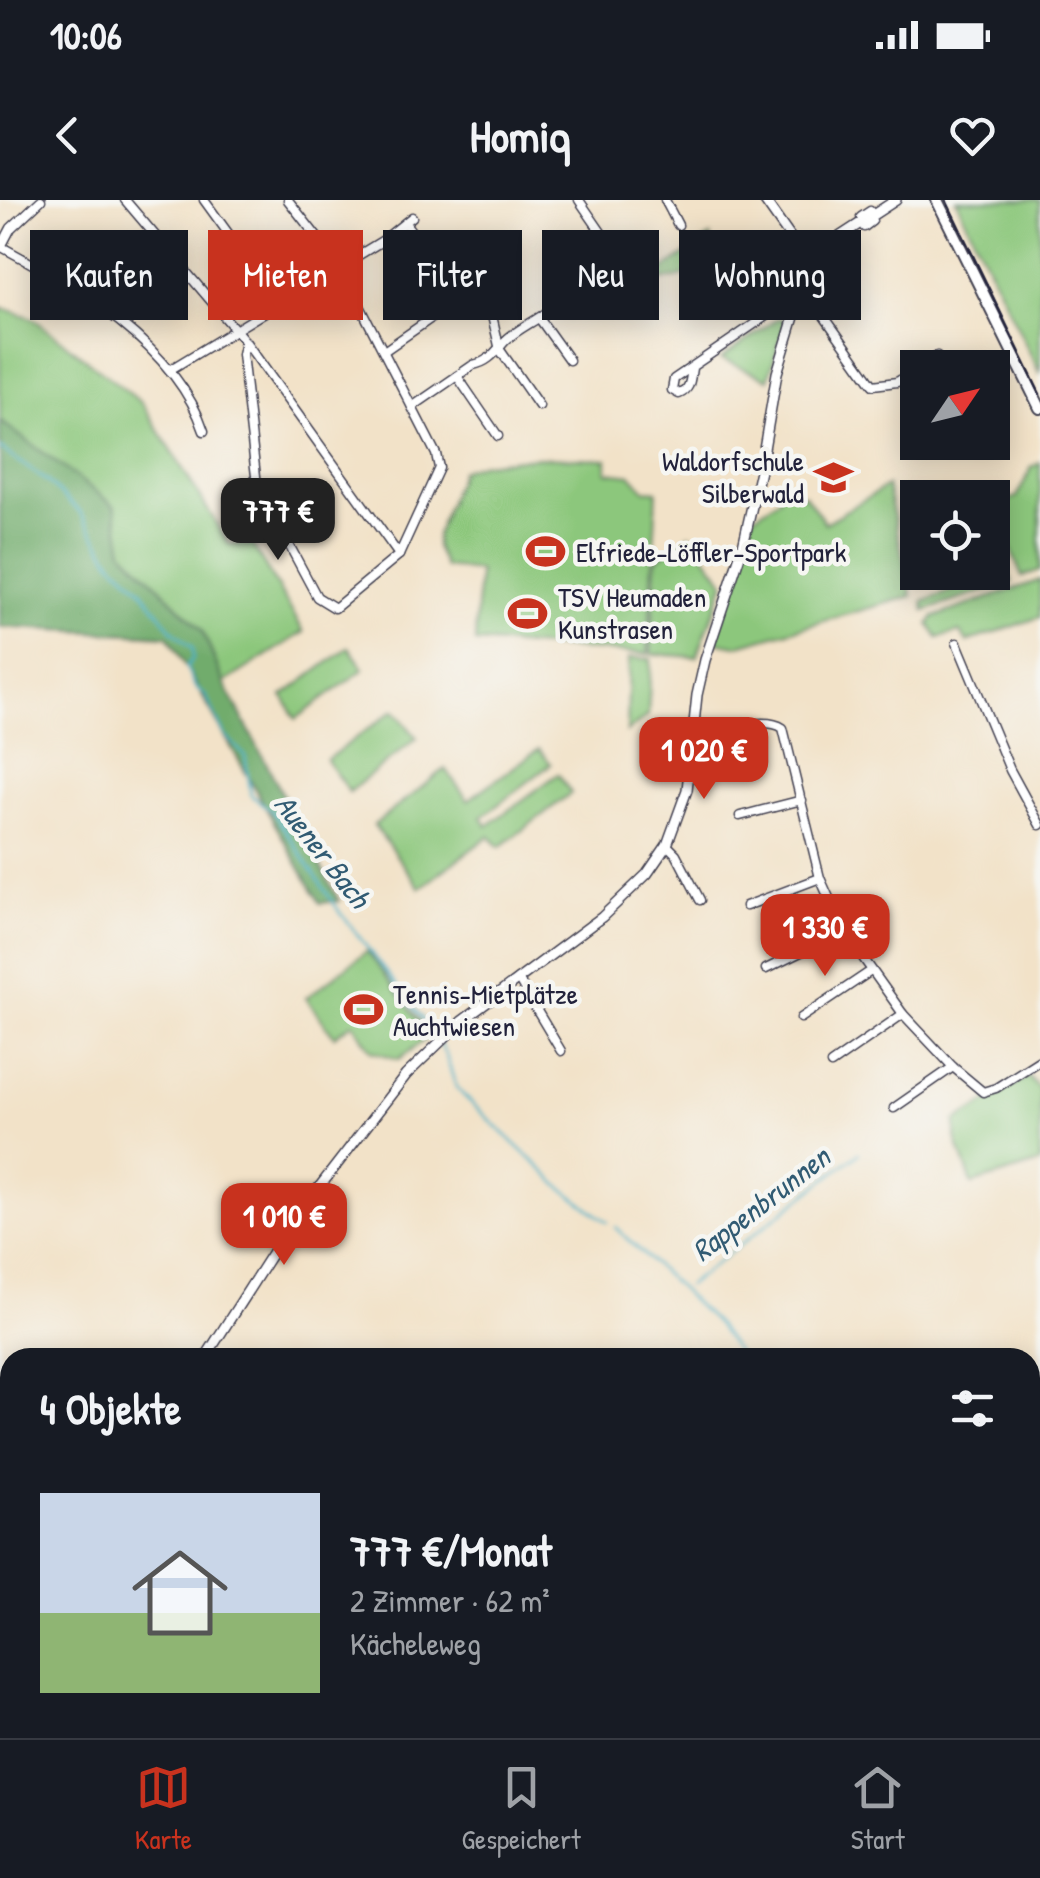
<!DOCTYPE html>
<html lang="de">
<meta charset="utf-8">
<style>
body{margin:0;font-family:"Patrick Hand",sans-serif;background:#242831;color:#f1f3f6;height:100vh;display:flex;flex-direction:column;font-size:38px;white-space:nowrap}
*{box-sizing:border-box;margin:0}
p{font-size:32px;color:#9ea1a6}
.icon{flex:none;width:55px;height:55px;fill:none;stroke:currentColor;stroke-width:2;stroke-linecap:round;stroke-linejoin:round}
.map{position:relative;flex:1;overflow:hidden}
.side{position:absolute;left:0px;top:1148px;width:1040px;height:392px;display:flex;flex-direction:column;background:#171b24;border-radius:30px 30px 0 0;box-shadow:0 5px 25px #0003}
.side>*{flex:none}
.banner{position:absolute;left:30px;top:30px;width:980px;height:90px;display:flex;gap:20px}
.needle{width:65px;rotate:55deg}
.controls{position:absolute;left:900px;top:150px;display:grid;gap:20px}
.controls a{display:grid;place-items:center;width:110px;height:110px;border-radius:0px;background:#171b24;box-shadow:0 5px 25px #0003;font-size:50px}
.price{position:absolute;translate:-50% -85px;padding:0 22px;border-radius:20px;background:#c8321e;color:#fff;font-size:32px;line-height:65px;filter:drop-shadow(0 2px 5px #0008)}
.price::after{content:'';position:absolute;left:50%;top:60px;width:30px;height:22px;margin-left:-15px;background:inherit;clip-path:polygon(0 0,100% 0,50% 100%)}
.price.selected{background:#222;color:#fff}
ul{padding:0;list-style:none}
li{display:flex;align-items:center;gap:30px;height:250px;padding:0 40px}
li+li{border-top:2px solid #363941}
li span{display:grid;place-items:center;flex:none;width:280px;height:200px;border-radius:0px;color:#555}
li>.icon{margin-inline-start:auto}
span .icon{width:120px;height:120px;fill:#fffc;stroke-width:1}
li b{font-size:42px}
h2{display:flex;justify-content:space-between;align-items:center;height:120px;padding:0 40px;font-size:42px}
.chip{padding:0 35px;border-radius:0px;background:#171b24;box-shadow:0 5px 25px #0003;font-size:35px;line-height:90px}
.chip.selected{background:#c8321e;color:#fff}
.status{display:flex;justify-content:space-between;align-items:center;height:70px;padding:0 50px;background:#171b24;direction:ltr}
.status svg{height:28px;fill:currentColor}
header{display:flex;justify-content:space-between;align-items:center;height:130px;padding:0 40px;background:#171b24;font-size:45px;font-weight:700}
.tab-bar{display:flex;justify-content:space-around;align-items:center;height:140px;border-top:2px solid #363941;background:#171b24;font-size:28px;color:#9ea1a6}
.tab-bar a{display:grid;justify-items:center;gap:5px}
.tab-bar .selected{color:#c8321e}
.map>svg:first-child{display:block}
.green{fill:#8cc77c;stroke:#57745c;stroke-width:2.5}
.forest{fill:#71ac6c;stroke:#4a6754;stroke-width:2.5}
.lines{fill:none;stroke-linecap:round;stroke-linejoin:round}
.stream{stroke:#48b0c7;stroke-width:2.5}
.minor-casing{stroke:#413f50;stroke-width:11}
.tertiary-casing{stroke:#413f50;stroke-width:12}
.secondary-casing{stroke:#413f50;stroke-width:14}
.minor{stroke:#fff;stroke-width:8}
.tertiary{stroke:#fff;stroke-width:9}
.secondary{stroke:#fff;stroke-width:10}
.tram{stroke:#22223b;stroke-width:2.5}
.labels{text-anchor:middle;stroke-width:9;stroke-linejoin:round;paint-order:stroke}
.poi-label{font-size:28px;fill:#22223b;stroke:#f6f6f2;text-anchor:start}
.water-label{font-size:30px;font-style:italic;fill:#315b73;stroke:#f6f6f2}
</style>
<div class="status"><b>10:06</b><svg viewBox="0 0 49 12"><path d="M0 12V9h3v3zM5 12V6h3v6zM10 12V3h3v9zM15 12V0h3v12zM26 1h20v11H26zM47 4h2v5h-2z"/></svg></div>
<header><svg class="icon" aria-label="back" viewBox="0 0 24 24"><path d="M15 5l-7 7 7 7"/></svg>Homiq<svg class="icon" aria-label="heart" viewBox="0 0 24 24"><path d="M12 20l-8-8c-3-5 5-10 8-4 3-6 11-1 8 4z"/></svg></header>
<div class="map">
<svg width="1040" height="1538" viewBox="0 0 1040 1538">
<rect width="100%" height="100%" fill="#f6f6f2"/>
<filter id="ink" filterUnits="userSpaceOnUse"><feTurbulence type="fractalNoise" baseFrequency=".01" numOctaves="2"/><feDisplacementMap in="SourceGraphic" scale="20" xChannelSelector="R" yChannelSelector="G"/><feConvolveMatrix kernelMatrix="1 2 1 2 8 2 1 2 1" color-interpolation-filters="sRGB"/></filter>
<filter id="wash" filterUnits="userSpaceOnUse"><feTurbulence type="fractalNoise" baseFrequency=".0048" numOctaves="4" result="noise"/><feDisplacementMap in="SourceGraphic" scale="40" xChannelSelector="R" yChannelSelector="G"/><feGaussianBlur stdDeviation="2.25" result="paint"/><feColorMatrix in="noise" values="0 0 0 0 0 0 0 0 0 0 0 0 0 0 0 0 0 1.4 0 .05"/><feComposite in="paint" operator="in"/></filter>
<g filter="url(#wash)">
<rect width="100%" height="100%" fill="#f2e2c8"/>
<g class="green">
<path d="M956 0H1040V174Z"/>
<path d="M710 37 714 51C701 68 681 81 659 80L657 74Z"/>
<path d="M0 107 33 118 142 203 229 344H252L304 432 224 483 202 430 123 351 115 306 0 221Z"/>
<path d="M778 118 786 121 768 179 721 159Z"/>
<path d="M538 257 607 259V272L631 275 645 290 657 291 648 454 475 442 479 371 445 367 436 347V336L461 270 483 263Z"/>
<path d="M1040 263V370L1022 377 1003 331 993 335V306L1017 297 1032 267Z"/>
<path d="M887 286 912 396 736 446 716 442 752 317 779 299 781 290 805 295 825 323Z"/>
<path d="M690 334 725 382 697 457 651 454 656 360Z"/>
<path d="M1006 370 1012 382 925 411 923 402Z"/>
<path d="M1040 380V417L967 442 960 432 938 438 929 424 934 417Z"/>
<path d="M349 447 364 469 296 519 283 496Z"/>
<path d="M629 458 651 459 648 516 627 532Z"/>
<path d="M394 510 417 538 349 592 326 560Z"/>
<path d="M539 549 551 564 482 617 487 626 558 574 571 593 500 647 489 636 420 688 374 625 445 569 468 600Z"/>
<path d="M367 751 430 836 399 859 372 851 353 823 334 836 306 798Z"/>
<path d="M1028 876 1040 890V963L972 984 956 939V921Z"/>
</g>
<path class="forest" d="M0 221 115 306 123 351 202 430 224 483 339 701 320 703 168 436 0 427Z"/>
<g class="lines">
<g class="stream">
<path d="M0 248 48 282 81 313 113 363 141 389 173 431 192 448 193 458 186 467 195 487 205 495 224 534 245 556 251 595 273 612 337 708 434 834 446 856 456 887 463 895 562 988 607 1022"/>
<path d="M615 1027 718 1126 741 1158"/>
<path d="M687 1086 859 953"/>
<path d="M1030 1289 1040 1293"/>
</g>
</g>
</g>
<g filter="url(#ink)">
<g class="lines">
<defs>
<g id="minor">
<path d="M125 0 245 141 399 355"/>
<path d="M204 0 278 102"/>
<path d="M579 0 603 35 610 52"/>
<path d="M665 0 678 25"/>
<path d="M861 17 870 11"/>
<path d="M405 23 418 40"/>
<path d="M864 27 872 21"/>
<path d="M474 39 500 150 539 206"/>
<path d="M0 46C76 87 176 146 204 231"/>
<path d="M1 47 11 28 41 0"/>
<path d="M802 90 809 95 873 185 897 182 918 169"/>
<path d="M539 118 569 160"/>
<path d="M245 141 242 154 257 285 317 397 335 408 399 355 439 268 436 254 339 65 288 0"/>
<path d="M384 151 440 112 432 82"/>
<path d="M692 168C690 180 691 189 679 194L672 190 674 179 782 105 796 106"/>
<path d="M920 168 937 156"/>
<path d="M171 169 382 41 412 17"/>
<path d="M457 176 498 236"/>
<path d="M412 207 473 165C489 162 495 152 505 141 516 130 534 122 547 112"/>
<path d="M957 443 1010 570 1040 625"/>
<path d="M694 532C721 532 764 515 783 528L820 678 844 731 903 814 953 867 983 892 996 888 1040 860"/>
<path d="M740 616 802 600"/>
<path d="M667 645 676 654 700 700"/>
<path d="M746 706 820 678"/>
<path d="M766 769 844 731"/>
<path d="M518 779 561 851"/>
<path d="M801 818 871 771"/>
<path d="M831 864 903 814"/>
<path d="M894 908 953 867"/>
<path d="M0 1527 11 1538"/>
</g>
<g id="tertiary">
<path d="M764 0 795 44 813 54 896 0"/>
<path d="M205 1158 290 1025 406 875 462 821 602 717 647 674 667 645 687 590 697 495 705 460 743 346 761 266 777 173 813 54"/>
<path d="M15 1538 19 1530"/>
</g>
<g id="secondary">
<path d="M937 0 1040 208"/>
<path d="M1030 1361 1040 1356"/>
<path d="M664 1538 684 1530"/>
</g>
</defs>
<use href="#minor" class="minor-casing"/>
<use href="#tertiary" class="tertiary-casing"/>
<use href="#secondary" class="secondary-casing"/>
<use href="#minor" class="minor"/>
<use href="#tertiary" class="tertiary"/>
<use href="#secondary" class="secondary"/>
<path class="tram" d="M946 0 1040 194"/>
</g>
</g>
<defs>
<symbol id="school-bare" viewBox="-9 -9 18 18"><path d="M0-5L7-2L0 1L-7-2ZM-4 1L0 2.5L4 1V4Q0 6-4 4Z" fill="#c8321e" stroke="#f6f6f2" stroke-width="2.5" paint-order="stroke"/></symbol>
<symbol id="stadium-bare" viewBox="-9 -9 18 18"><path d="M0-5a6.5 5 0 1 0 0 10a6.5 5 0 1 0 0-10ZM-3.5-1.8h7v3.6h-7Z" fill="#c8321e" stroke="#f6f6f2" stroke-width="2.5" paint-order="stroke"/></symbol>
</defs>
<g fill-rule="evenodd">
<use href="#school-bare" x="806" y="250" width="55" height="55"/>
<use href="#stadium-bare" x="518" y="324" width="55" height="55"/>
<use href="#stadium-bare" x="500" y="386" width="55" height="55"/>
<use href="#stadium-bare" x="336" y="782" width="55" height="55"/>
</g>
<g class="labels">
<g class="poi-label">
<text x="804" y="271" text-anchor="end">Waldorfschule<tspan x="804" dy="32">Silberwald</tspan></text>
<text x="576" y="362">Elfriede-Löffler-Sportpark</text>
<text x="558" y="407">TSV Heumaden<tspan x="558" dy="32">Kunstrasen</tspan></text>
<text x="393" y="804">Tennis-Mietplätze<tspan x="393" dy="32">Auchtwiesen</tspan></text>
</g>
<g class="water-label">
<text transform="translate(322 651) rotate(52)" y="10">Auener Bach</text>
<text transform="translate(761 1004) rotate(-38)" y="10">Rappenbrunnen</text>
</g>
</g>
</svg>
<div class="controls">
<a><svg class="needle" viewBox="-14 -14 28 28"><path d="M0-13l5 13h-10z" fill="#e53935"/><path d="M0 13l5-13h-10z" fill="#9ea1a6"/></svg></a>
<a><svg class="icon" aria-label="locate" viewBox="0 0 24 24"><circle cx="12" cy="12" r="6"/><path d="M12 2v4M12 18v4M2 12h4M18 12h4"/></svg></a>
</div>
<b class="price selected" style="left:278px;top:363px">777 €</b>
<b class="price" style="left:704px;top:602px">1 020 €</b>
<b class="price" style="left:825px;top:779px">1 330 €</b>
<b class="price" style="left:284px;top:1068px">1 010 €</b>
<div class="banner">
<a class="chip">Kaufen</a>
<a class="chip selected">Mieten</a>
<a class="chip">Filter</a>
<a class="chip">Neu</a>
<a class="chip">Wohnung</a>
</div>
<section class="side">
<h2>4 Objekte<svg class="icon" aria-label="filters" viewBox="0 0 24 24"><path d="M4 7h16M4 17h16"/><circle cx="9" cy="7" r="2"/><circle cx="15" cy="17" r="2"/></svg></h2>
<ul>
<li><span style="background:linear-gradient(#c9d6e8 60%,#8fb573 0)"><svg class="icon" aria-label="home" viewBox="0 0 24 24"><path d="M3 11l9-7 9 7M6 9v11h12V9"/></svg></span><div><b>777 €/Monat</b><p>2 Zimmer · 62 m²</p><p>Kächeleweg</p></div></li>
</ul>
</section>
</div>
<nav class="tab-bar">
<a class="selected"><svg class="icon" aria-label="map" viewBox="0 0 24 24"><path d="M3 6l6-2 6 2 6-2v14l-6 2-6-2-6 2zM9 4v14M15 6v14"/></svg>Karte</a>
<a><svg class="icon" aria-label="saved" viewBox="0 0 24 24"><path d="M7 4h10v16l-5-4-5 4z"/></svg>Gespeichert</a>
<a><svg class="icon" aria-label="home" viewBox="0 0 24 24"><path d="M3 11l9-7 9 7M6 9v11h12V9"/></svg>Start</a>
</nav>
